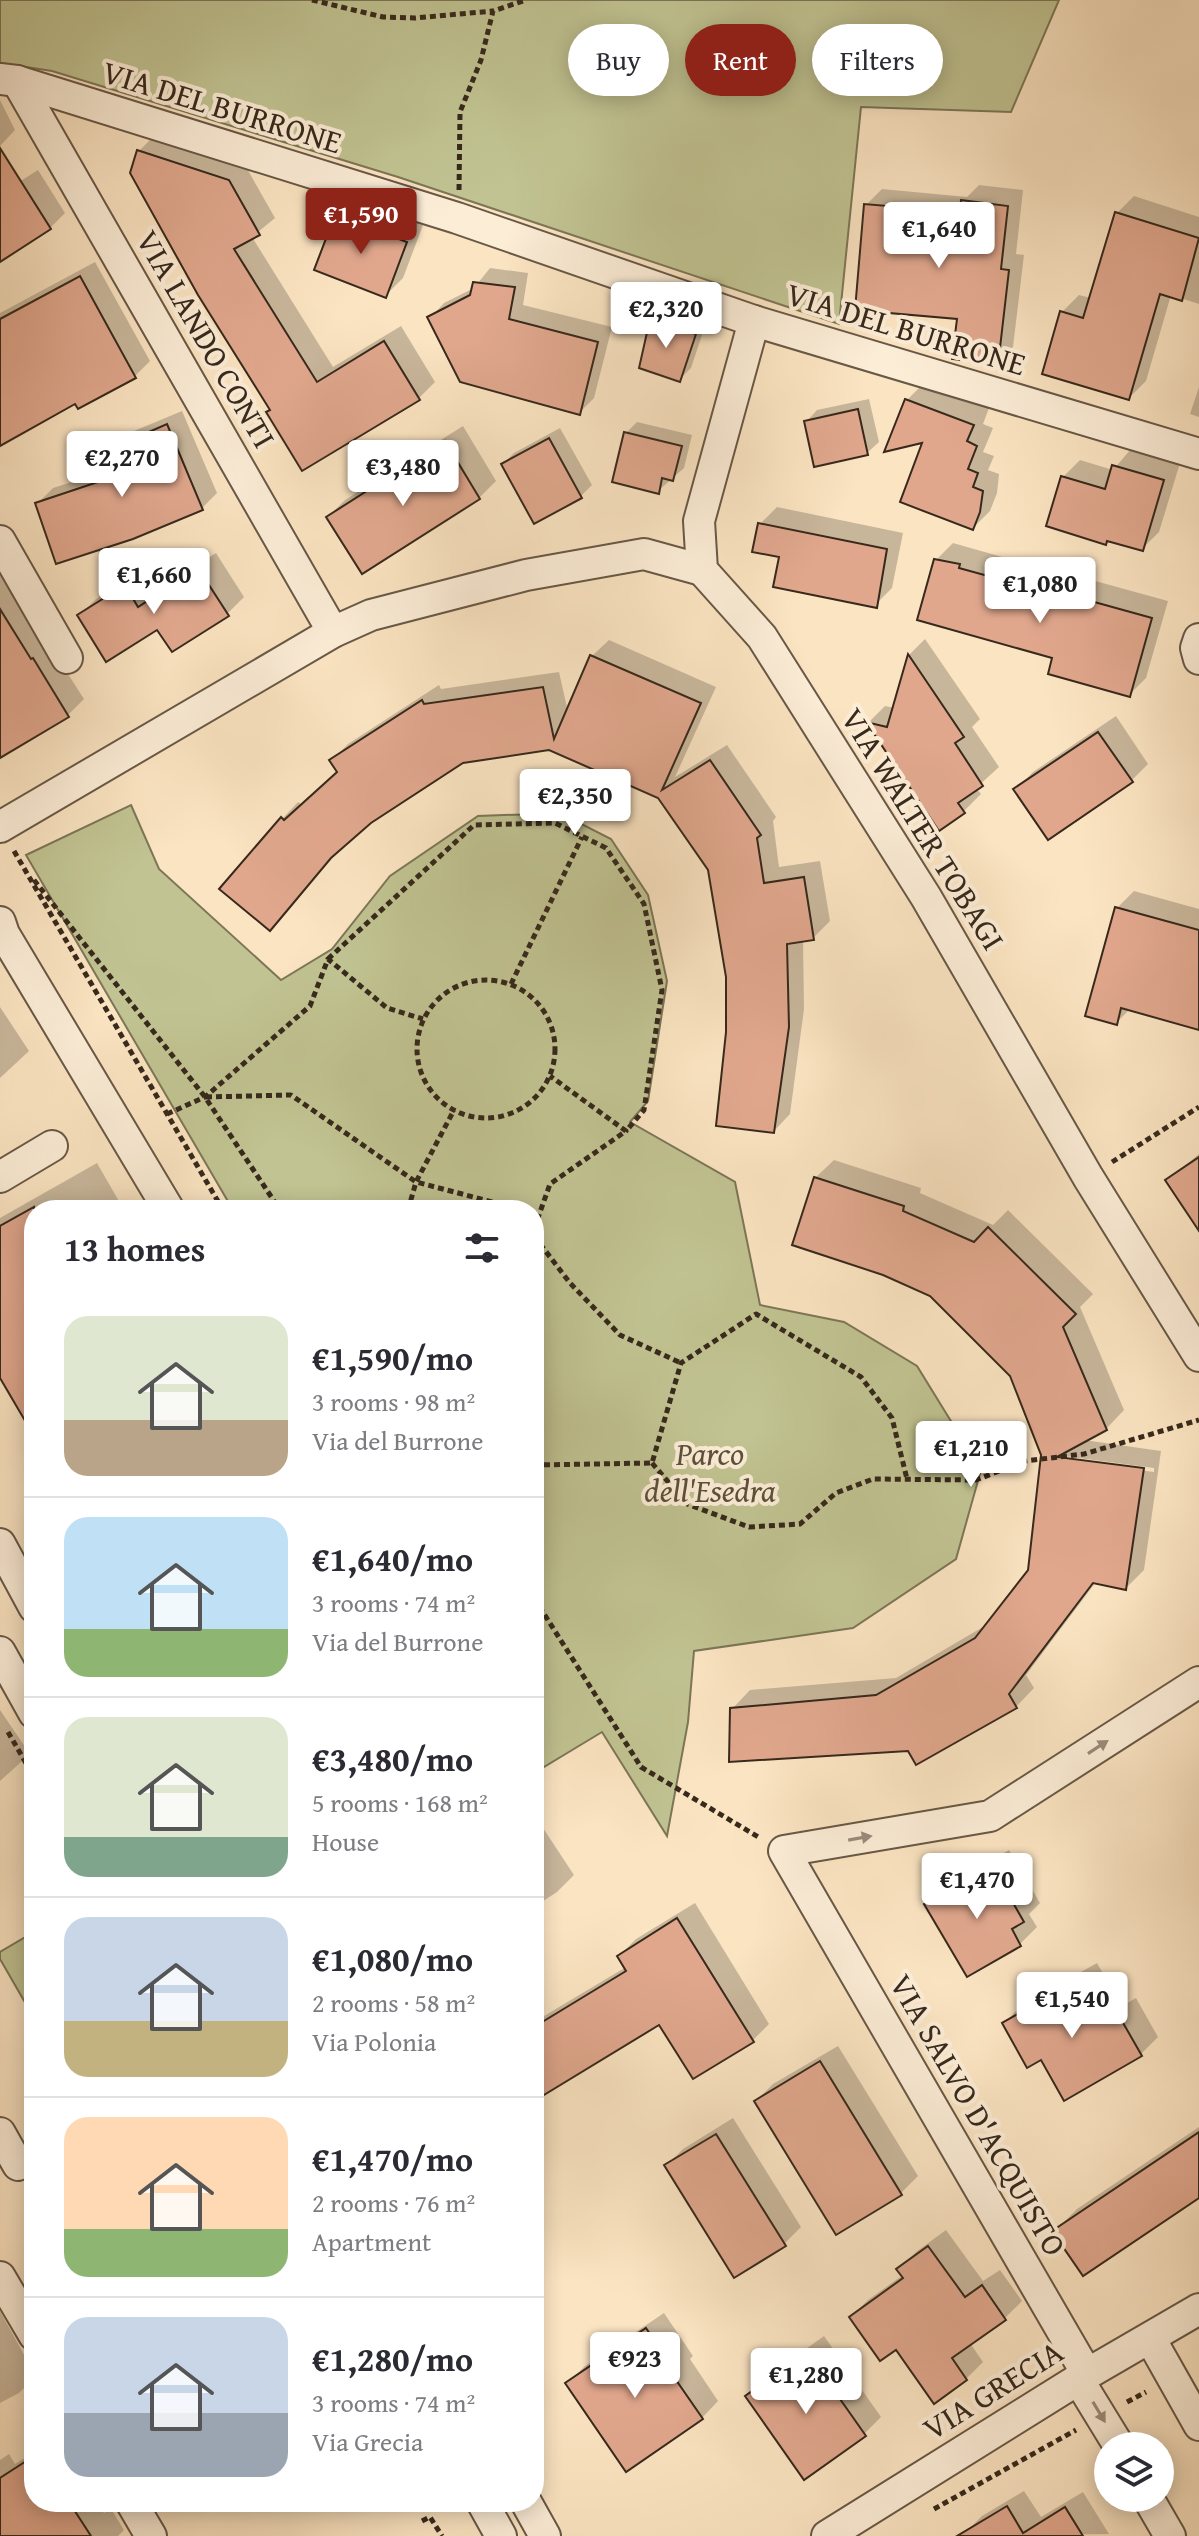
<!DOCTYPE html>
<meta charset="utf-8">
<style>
body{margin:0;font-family:"Gentium Book Plus",serif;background:#f7f7f7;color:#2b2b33;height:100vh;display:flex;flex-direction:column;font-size:30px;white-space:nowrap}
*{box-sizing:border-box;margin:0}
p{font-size:26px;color:#7c7c81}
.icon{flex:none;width:44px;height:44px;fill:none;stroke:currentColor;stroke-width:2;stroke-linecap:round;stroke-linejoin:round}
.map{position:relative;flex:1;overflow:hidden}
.drawer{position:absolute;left:24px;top:1200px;width:520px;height:1312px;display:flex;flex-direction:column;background:#fff;border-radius:32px;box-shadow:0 4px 20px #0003}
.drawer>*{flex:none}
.banner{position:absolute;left:568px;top:24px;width:510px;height:72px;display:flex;gap:16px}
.fabs{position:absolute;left:1094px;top:2432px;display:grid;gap:16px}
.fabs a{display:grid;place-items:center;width:80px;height:80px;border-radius:50%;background:#fff;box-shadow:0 4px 20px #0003;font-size:40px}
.price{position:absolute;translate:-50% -68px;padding:0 18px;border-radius:8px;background:#fff;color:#222;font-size:26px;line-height:52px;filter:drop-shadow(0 2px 4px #0008)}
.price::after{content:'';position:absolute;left:50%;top:48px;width:24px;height:18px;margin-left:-12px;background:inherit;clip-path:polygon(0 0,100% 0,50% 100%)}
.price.current{background:#8f2418;color:#fff}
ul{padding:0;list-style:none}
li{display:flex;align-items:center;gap:24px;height:200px;padding:0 40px}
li+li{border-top:2px solid #e1e1e2}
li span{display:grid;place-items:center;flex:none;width:224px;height:160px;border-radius:24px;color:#555}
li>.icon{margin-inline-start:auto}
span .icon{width:96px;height:96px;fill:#fffc;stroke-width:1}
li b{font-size:34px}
h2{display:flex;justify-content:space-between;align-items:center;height:96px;padding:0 40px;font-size:34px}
.tag{padding:0 28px;border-radius:36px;background:#fff;box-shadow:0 4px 20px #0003;font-size:28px;line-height:72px}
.tag.current{background:#8f2418;color:#fff}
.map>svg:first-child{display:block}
.green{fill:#c1c392;stroke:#7c7657;stroke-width:2}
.shadow{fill:#0003;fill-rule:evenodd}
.building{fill:#e0a78d;stroke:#37291c;stroke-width:2}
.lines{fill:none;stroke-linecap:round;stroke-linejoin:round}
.minor-casing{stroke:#685846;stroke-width:34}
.path{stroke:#37291c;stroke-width:5;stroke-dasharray:6 4;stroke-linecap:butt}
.minor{stroke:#fcedd7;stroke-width:30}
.oneway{fill:#9a8b7a}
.labels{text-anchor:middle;stroke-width:8;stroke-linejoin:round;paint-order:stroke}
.street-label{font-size:32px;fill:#37291c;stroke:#fcedd7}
.park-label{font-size:32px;font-style:italic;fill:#5a503a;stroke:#fcedd7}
</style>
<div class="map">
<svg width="1199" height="2536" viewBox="0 0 1199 2536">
<rect width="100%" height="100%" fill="#fbe4c2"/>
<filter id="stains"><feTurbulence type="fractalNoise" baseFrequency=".0025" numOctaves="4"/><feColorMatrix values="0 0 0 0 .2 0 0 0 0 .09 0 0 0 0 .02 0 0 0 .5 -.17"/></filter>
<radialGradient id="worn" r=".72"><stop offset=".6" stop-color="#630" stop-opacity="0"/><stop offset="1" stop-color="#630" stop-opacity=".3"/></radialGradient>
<g class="green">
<path d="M0 0H1059L1011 112 861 107 839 324 398 177 52 71 0 63Z"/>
<path d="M131 805 159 869 281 980 332 949 390 876 478 816 560 813 611 839 648 895 667 981 648 1101 630 1122 735 1182 760 1305 844 1322 917 1366 981 1470 956 1559 853 1628 694 1651 688 1722 667 1836 602 1732 534 1773V1210H233L26 855Z"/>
<path d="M34 1932V2018L0 1959V1952Z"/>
</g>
<g class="shadow">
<path d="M0 100 15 130 0 146Z"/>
<path d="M155 135 245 165 275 218 252 237 333 367 401 326 435 382 419 398 272 409 139 151Z"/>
<path d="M38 170 65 213 50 228 0 259V194Z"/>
<path d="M979 185 1023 190 1016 254 1024 255 1013 347 997 362 866 205 882 189 967 197Z"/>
<path d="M1134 196 1199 217V304L1171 295 1146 381 1129 398 1062 312 1079 295 1091 298 1116 214Z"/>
<path d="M354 199 423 225 403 278 386 295 317 269 337 216Z"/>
<path d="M95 262 150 361 135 376 76 402 0 444V313Z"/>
<path d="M490 268 528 273 523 305 612 327 594 398 579 413 430 318 444 303 474 288Z"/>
<path d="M663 309 706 323 691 368 680 379 652 320Z"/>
<path d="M924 383 989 408 983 424 993 428 983 452 994 456 988 470 999 474 997 493 990 511 973 528 907 400Z"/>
<path d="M1199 387V417L1190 414Z"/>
<path d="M869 399 879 442 867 453 806 422 817 410Z"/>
<path d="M182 411 217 493 202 508 132 538 38 503 53 488 115 468 108 451 122 436Z"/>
<path d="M637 422 692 435 684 468 658 491 626 433Z"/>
<path d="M463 426 496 481 479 498 328 517 345 500Z"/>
<path d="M560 428 592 485 581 496 534 521 503 464 514 453Z"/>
<path d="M1131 449 1180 463 1159 532 1142 549 1063 477 1080 460 1113 470Z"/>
<path d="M777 507 903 533 892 588 875 605 781 556 760 524Z"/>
<path d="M953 543 1086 581 1088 579 1168 601 1146 678 1129 695 1054 657 936 560Z"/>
<path d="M216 553 244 597 227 614 158 627 79 616 96 599 142 570 156 591Z"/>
<path d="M0 568 84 699 68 715 0 756Z"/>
<path d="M925 639 980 719 972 727 999 767 976 788 981 794 964 811 940 828 869 722 885 706 895 708 909 655Z"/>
<path d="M609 640 716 687 675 777 727 745 776 817 773 821 779 867 820 861 830 921 813 938 803 939 804 1009 790 1114 774 1131 728 1032V977L710 870 660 797 550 748 462 761 370 821 339 847 286 912 282 819 298 802 301 804 339 771 331 761 348 744 439 685 441 689 559 672 568 712 592 656Z"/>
<path d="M1116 716 1148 764 1131 781 1016 789 1033 772Z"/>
<path d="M1134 891 1199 909V1028L1130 1009 1116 1023 1117 908Z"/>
<path d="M0 1007 29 1051 0 1078Z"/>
<path d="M1199 1154V1227L1168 1180Z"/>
<path d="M834 1160 921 1188 920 1193 993 1225 1008 1210 1093 1294 1080 1307 1124 1410 1106 1429 1084 1440 1161 1451 1144 1570 1126 1588 1096 1582 1026 1675 1034 1688 1016 1707 732 1709 750 1690 896 1678 988 1624 1030 1571 1043 1454 1012 1375 815 1178ZM1056 1455 1154 1468V1472L1056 1459Z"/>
<path d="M97 1163 124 1210H34V1432L0 1374V1218Z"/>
<path d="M0 1710 30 1754 0 1781Z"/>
<path d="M541 1825 574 1875 557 1892 534 1907V1830Z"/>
<path d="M1009 1850 1040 1903 1029 1914 1037 1927 1020 1944 927 1904 944 1887Z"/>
<path d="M695 1903 769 2024 752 2041 660 2022 534 2098V2022L626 1967 619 1956 636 1939Z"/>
<path d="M1097 1963 1122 2006 1136 1998 1158 2037 1141 2054 1042 2058 1004 2023 1021 2006Z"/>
<path d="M838 2046 918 2176 901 2193 756 2101 773 2084Z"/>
<path d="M733 2118 801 2227 784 2244 666 2166 683 2149Z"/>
<path d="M1199 2127V2196L1055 2231 1077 2209Z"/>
<path d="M946 2230 983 2281 1000 2270 1022 2301 1005 2318 970 2343 983 2362 966 2379 896 2348 851 2317 868 2300 903 2275 899 2269 916 2252Z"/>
<path d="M0 2311 34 2373V2378L19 2393 0 2403Z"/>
<path d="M664 2313 693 2356 690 2359 718 2401 702 2418 568 2383 585 2366Z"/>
<path d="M824 2336 881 2417 864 2434 747 2396 764 2379Z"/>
<path d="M34 2452V2502H97L104 2513 111 2509 124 2530 118 2536H0V2460L9 2454 15 2464Z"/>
<path d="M1024 2491 1041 2517 1083 2492 1109 2534 966 2536 965 2533 982 2516Z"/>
</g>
<g class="building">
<path d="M0 148 51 229 0 262Z"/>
<path d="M137 150 229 180 260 235 234 249 317 382 384 341 420 400 302 471 266 412 270 410 198 295 130 173Z"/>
<path d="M961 200 1008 206 1001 269 1009 270 998 365 952 359 957 319 855 310 864 204 960 212Z"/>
<path d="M1115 212 1199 238 1182 301 1160 294 1129 400 1042 374 1060 311 1083 318Z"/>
<path d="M335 215 407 242 386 298 314 270Z"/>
<path d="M80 276 136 378 78 409 75 404 0 446V319Z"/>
<path d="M473 282 515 287 509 319 598 342 580 415 460 382 427 317 470 295Z"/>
<path d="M650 319 696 334 680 382 639 368Z"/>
<path d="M905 399 974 425 967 441 977 446 968 469 978 473 973 487 983 491 980 512 973 530 900 502 922 443 884 452Z"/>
<path d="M858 409 868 455 814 467 804 421Z"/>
<path d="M167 424 203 510 133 539 56 564 35 503 116 476 105 451Z"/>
<path d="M624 432 682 446 673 481 662 478 659 494 612 482Z"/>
<path d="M549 438 582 498 534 524 501 464Z"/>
<path d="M445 441 480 499 362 574 326 517Z"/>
<path d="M1112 465 1164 480 1143 551 1107 541 1106 545 1046 526 1061 476 1105 489Z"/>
<path d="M758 523 887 549 877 608 773 587 779 557 752 552Z"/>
<path d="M934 559 960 564 959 568 1068 598 1069 595 1152 618 1130 697 1048 674 1052 658 917 620Z"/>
<path d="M198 568 229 616 172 652 157 630 106 662 77 615 125 585 138 607Z"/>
<path d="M0 609 31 659 33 658 69 717 0 758Z"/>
<path d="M908 654 964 737 955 743 983 786 958 803 965 813 939 831 866 722 887 727Z"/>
<path d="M590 655 701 703 662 790 710 760 761 835 757 838 764 883 804 877 814 940 787 944 789 1027 774 1133 716 1126 726 1032V977L708 870 658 798 549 750 463 763 371 823 331 858 270 931 219 889 281 817 284 820 337 772 329 760 422 700 424 704 543 687 554 739Z"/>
<path d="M1098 732 1133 782 1048 840 1013 789Z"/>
<path d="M1115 907 1199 930V1030L1121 1008 1117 1025 1085 1016Z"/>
<path d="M1199 1157V1231L1165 1180Z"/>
<path d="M814 1177 904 1206 903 1211 974 1242 988 1227 1076 1314 1063 1327 1107 1430 1057 1457 1144 1468 1126 1590 1093 1583 1009 1694 1017 1708 916 1765 908 1751 729 1762 730 1708 876 1695 975 1638 1028 1570 1041 1455 1010 1376 930 1296 883 1275 792 1245Z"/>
<path d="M34 1207V1436L0 1378V1226Z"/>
<path d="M992 1866 1024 1922 1012 1929 1021 1946 967 1977 924 1904Z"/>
<path d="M677 1918 754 2042 693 2079 659 2025 534 2101V2027L626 1971 617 1956Z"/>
<path d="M1080 1979 1104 2022 1118 2014 1142 2056 1064 2101 1041 2060 1027 2068 1002 2023Z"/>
<path d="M820 2061 902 2195 836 2235 754 2101Z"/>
<path d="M1199 2132V2198L1083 2276 1052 2231Z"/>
<path d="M716 2134 786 2246 734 2278 664 2165Z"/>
<path d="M928 2246 965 2297 982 2285 1006 2320 952 2358 967 2380 934 2404 896 2350 880 2361 849 2317 903 2278 896 2269Z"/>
<path d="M646 2328 677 2375 674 2377 703 2419 626 2472 565 2383Z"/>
<path d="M807 2352 866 2436 804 2480 745 2396Z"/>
<path d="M34 2456V2502H69L91 2536H0V2478Z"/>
<path d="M1007 2506 1023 2533 1065 2507 1083 2536H957Z"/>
</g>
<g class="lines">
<defs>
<g id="minor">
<path d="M0 79 17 81 457 218 754 321 1199 454"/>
<path d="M17 81 333 632"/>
<path d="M754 321 699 521 702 570 762 637 926 897 1088 1177 1199 1356"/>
<path d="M0 541 67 658"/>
<path d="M1199 639 1196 648 1199 659"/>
<path d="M0 827 333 632 371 615 526 575 644 554 702 570"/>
<path d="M0 922 4 934 169 1210"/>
<path d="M0 1177 52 1146"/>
<path d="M0 1544 34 1607"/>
<path d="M0 1652 34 1713"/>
<path d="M0 2133 18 2165 34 2156"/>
<path d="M0 2277 34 2335"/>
<path d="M1150 2338 1199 2425"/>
<path d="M1087 2374 784 1851 990 1816 1199 1682"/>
<path d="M1078 2379 1119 2446"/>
<path d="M1148 2498 1170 2536"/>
<path d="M131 2502 151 2536"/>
<path d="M482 2502 501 2536"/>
<path d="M526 2502 545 2536"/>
<path d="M827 2536 1087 2374 1199 2309"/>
</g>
</defs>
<use href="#minor" class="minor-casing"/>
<g class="path">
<path d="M312 0 383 17 415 18 493 11"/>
<path d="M459 190 460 112 481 60 493 11 526 0"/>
<path d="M14 851 223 1210"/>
<path d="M34 880 205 1097 280 1210"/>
<path d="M328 959 474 825 555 823 606 848 644 904 662 990 644 1110 626 1131"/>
<circle cx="486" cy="1049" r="69"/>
<path d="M511 984 582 837"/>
<path d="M206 1097 291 1095 416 1182 508 1206 512 1210"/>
<path d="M167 1114 205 1097 310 1006 328 959 387 1008 423 1019"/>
<path d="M1112 1162 1199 1107"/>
<path d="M408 1210 416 1182 454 1110"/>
<path d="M534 1229 550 1184 626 1131 550 1076"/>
<path d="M534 1236 570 1283 620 1335 681 1363"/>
<path d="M652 1463 687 1504 749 1527 800 1524 836 1493 873 1479 976 1480 1025 1461 1084 1454 1199 1420"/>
<path d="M534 1465 652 1463 681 1363 756 1314 861 1377 892 1418 907 1479"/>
<path d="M534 1598 641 1767 760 1838"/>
<path d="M8 1732 34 1777"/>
<path d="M1127 2402 1146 2392"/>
<path d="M934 2509 1076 2430"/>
<path d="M422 2521 430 2517 442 2536"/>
</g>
<use href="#minor" class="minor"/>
</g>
<defs><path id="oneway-solid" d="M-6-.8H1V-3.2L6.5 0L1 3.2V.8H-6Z" transform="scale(2)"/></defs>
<g class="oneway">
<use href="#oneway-solid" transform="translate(1098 1747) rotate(-33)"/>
<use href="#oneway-solid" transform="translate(860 1838) rotate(-10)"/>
<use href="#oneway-solid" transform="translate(1099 2412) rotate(59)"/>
</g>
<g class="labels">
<g class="street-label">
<text transform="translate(222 107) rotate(17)" y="11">VIA DEL BURRONE</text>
<text transform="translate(906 329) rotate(17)" y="11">VIA DEL BURRONE</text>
<text transform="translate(206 339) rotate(60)" y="11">VIA LANDO CONTI</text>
<text transform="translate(923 829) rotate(58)" y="11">VIA WALTER TOBAGI</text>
<text transform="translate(978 2115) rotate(60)" y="11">VIA SALVO D'ACQUISTO</text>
<text transform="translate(993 2390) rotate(-32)" y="11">VIA GRECIA</text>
</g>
<g class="park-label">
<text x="710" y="1465">Parco<tspan x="710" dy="37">dell'Esedra</tspan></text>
</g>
</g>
<rect width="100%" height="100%" filter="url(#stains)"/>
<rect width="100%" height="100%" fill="url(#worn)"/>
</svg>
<div class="fabs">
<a><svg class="icon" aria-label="layers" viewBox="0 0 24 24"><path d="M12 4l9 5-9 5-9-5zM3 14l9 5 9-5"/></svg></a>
</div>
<b class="price current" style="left:361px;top:256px">€1,590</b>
<b class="price" style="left:939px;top:270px">€1,640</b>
<b class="price" style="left:666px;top:350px">€2,320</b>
<b class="price" style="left:122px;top:499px">€2,270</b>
<b class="price" style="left:403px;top:508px">€3,480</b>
<b class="price" style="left:154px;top:616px">€1,660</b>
<b class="price" style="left:1040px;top:625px">€1,080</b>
<b class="price" style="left:575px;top:837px">€2,350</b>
<b class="price" style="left:971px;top:1489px">€1,210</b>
<b class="price" style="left:977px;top:1921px">€1,470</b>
<b class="price" style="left:1072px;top:2040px">€1,540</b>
<b class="price" style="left:635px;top:2400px">€923</b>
<b class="price" style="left:806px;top:2416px">€1,280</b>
<div class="banner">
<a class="tag">Buy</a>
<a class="tag current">Rent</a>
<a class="tag">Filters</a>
</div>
<section class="drawer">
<h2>13 homes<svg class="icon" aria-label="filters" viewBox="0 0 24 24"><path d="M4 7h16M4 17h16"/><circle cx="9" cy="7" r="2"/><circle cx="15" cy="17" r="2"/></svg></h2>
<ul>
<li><span style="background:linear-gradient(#dfe7d0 65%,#b9a48a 0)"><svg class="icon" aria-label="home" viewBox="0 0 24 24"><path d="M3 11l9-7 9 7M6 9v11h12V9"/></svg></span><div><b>€1,590/mo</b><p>3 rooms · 98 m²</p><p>Via del Burrone</p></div></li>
<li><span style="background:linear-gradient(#bfe0f5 70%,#8fb573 0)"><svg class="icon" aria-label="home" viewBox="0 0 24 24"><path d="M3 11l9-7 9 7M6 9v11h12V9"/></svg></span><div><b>€1,640/mo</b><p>3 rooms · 74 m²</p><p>Via del Burrone</p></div></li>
<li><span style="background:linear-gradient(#dfe7d0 75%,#7fa58c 0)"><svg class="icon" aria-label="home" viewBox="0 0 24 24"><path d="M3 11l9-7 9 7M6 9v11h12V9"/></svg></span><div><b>€3,480/mo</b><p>5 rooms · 168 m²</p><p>House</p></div></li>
<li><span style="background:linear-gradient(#c9d6e8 65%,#c2b280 0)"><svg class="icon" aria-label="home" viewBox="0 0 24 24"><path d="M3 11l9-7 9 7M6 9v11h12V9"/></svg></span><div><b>€1,080/mo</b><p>2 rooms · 58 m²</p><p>Via Polonia</p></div></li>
<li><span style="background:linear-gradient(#ffd9b3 70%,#8fb573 0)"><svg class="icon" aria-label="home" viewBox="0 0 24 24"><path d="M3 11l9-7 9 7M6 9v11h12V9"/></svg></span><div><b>€1,470/mo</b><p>2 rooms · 76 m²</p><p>Apartment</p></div></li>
<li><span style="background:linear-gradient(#c9d6e8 60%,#9aa5b1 0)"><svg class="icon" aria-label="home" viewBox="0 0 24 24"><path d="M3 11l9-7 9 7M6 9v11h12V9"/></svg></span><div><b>€1,280/mo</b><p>3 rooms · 74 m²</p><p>Via Grecia</p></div></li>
</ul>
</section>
</div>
